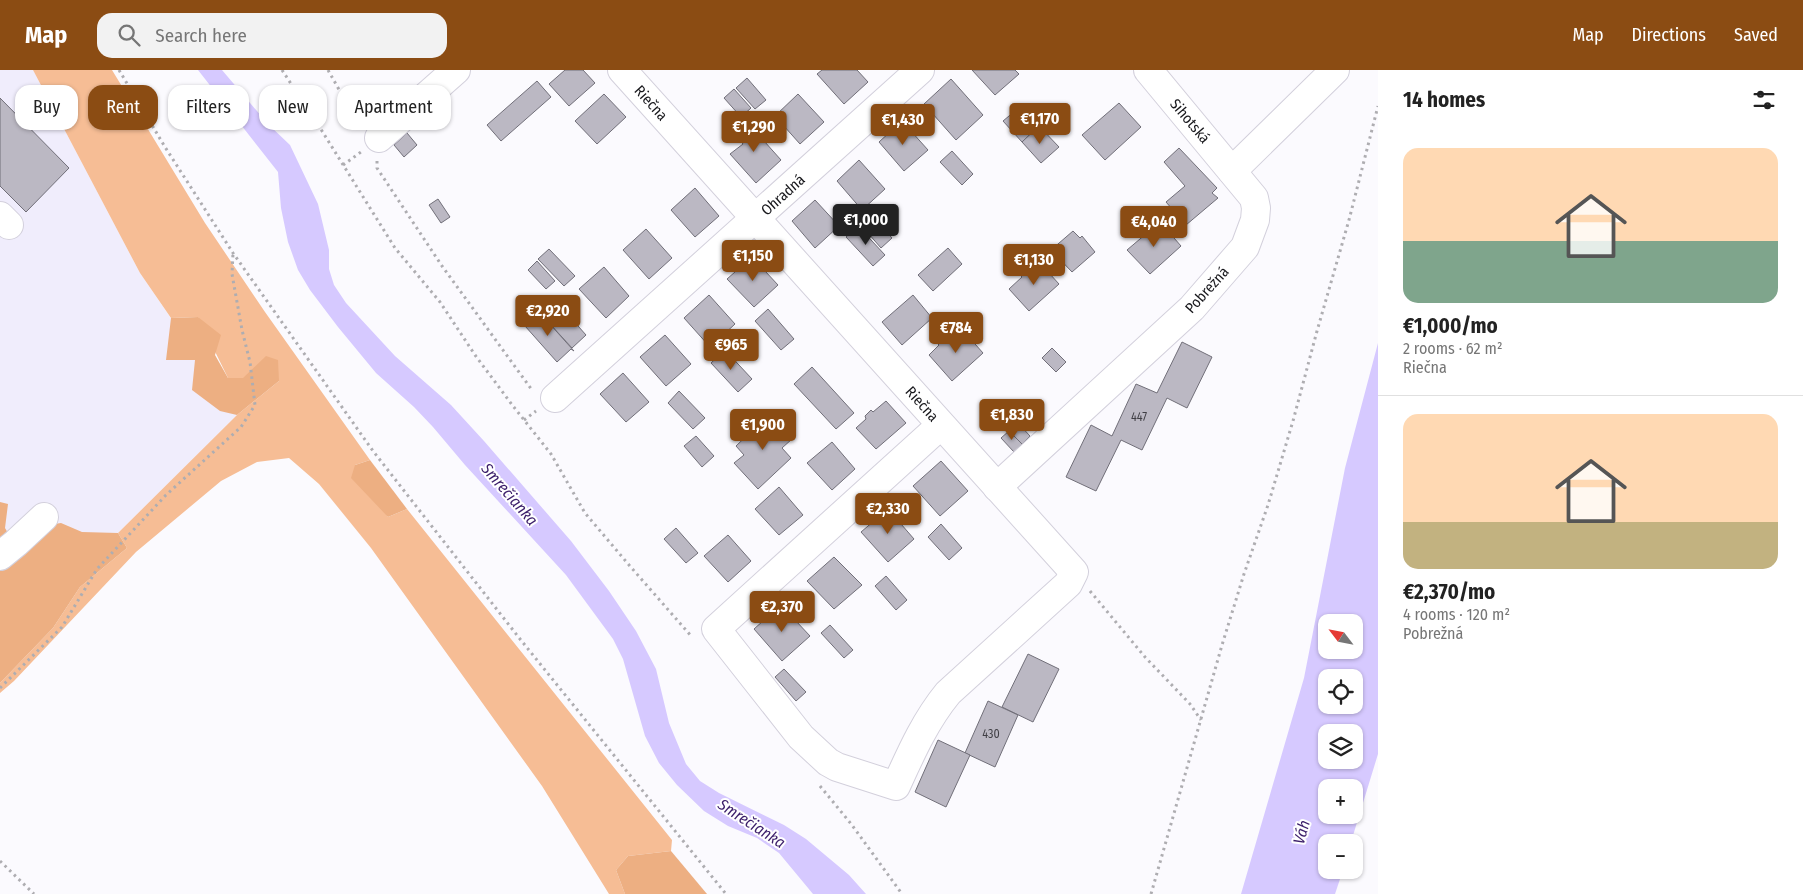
<!DOCTYPE html>
<meta charset="utf-8">
<style>
body{margin:0;font-family:"Fira Sans Condensed",sans-serif;background:#f2f2f2;color:#222;height:100vh;display:flex;flex-direction:column;font-size:19px;white-space:nowrap}
*{box-sizing:border-box;margin:0}
p{font-size:16px;color:#767676}
.icon{flex:none;width:28px;height:28px;fill:none;stroke:currentColor;stroke-width:2;stroke-linecap:round;stroke-linejoin:round}
.map{position:relative;flex:1;overflow:hidden}
.details{display:flex;flex-direction:column;background:#fff;width:425px}
.details>*{flex:none}
.guide{position:absolute;left:15px;top:15px;width:475px;height:45px;display:flex;gap:10px}
.needle{width:32px;rotate:302deg}
.controls{position:absolute;left:1318px;top:544px;display:grid;gap:10px}
.controls a{display:grid;place-items:center;width:45px;height:45px;border-radius:10px;background:#fff;box-shadow:0 1px 4px #0004;font-size:25px}
.price{position:absolute;translate:-50% -42px;padding:0 11px;border-radius:5px;background:#8b4c13;color:#fff;font-size:16px;line-height:32px;filter:drop-shadow(0 1px 2px #0008)}
.price::after{content:'';position:absolute;left:50%;top:30px;width:15px;height:11px;margin-left:-8px;background:inherit;clip-path:polygon(0 0,100% 0,50% 100%)}
.price.current{background:#222;color:#fff}
ul{padding:0;list-style:none}
li{display:grid;align-content:center;gap:10px;height:265px;padding:0 25px}
li+li{border-top:1px solid #e0e0e0}
li span{display:grid;place-items:center;height:155px;border-radius:15px;color:#555}
li>.icon{margin-inline-start:auto}
span .icon{width:90px;height:90px;fill:#fffc;stroke-width:1}
li b{font-size:21px}
h2{display:flex;justify-content:space-between;align-items:center;height:60px;padding:0 25px;font-size:21px}
.tag{padding:0 18px;border-radius:15px;background:#fff;box-shadow:0 1px 4px #0004;font-size:18px;line-height:45px}
.tag.current{background:#8b4c13;color:#fff}
header{display:flex;align-items:center;gap:30px;box-sizing:border-box;height:70px;padding:0 25px;background:#8b4c13;color:#fff}
header strong{font-size:24px}
nav{display:flex;gap:28px;margin-inline-start:auto;font-size:18px}
.search{width:350px;height:45px;background:#f2f2f2;display:flex;align-items:center;gap:12px;box-sizing:border-box;padding:0 18px;border-radius:15px;color:#767676;font-size:19px}
main{display:flex;flex:1;min-height:0}
.map>svg:first-child{display:block}
.built{fill:#f0edfc}
.green{fill:#f6bd95}
.forest{fill:#edaf82}
.water{fill:#d6c9ff;fill-rule:evenodd}
.building{fill:#bbb8c3;stroke:#716f79}
.lines{fill:none;stroke-linecap:round;stroke-linejoin:round}
.minor-casing{stroke:#d3d0dc;stroke-width:30}
.path{stroke:#aeadb1;stroke-width:3;stroke-dasharray:2.5 4;stroke-linecap:butt}
.minor{stroke:#fff;stroke-width:28}
.labels{text-anchor:middle;stroke-width:4;stroke-linejoin:round;paint-order:stroke}
.number-label{font-size:12px;fill:#403f45}
.street-label{font-size:15px;fill:#17171b;stroke:#fff}
.water-label{font-size:16px;font-style:italic;fill:#3b1e6a;stroke:#fff}
</style>
<header>
<strong>Map</strong>
<div class="search"><svg class="icon" aria-label="search" viewBox="0 0 24 24"><circle cx="10" cy="10" r="6"/><path d="M15 15l6 6"/></svg>Search here</div>
<nav><a>Map</a><a>Directions</a><a>Saved</a></nav>
</header>
<main>
<div class="map">
<svg width="1378" height="824" viewBox="0 0 1378 824">
<rect width="100%" height="100%" fill="#fbfafe"/>
<path class="built" d="M0 0H33L140 203 237 345 0 580Z"/>
<path class="green" d="M33 0H112L205 153 265 242 370 390 355 395 388 447 407 439 672 770 671 781 628 786 616 800 625 824H609L542 716 371 478 319 414 289 388 257 392 221 411 136 482 14 611 0 623V613L53 558 80 517 127 478 118 463 237 345 279 311 228 308 198 247 171 248 140 203Z"/>
<g class="forest">
<path d="M198 247 221 265 215 285 228 308H243L266 286 278 290 279 311 237 345 220 341 192 320 195 290H166L171 248Z"/>
<path d="M370 390 407 439 388 447 351 408 355 395Z"/>
<path d="M0 432 8 434 5 458 16 477 48 455 61 453 82 462 118 463 127 478 80 517 53 558 0 613V501L3 499 0 486Z"/>
<path d="M671 781 707 824H625L616 800 628 786Z"/>
</g>
<g class="water">
<path d="M198 0H222L268 54 290 75 318 134 329 180V199L334 215 346 233 395 286 451 335 484 371 571 471 609 521 636 561 656 599 669 653 686 694 700 711 719 723 784 755 806 769 849 805 866 824H813L779 783 757 768 728 756 704 741 677 715 659 693 645 666 623 589 613 569 566 505 465 395 433 357 414 337 376 303 338 257 310 220 298 200 288 172 281 138 278 102Z"/>
<path d="M1378 273V684L1351 772H1326V800H1343L1335 824H1241L1304 608 1345 398ZM1326 552H1354V580H1326ZM1326 608H1354V635H1326ZM1326 662H1354V690H1326ZM1326 718H1354V745H1326Z"/>
</g>
<g class="building">
<path d="M565 0H583L595 13 569 36 549 14Z"/>
<path d="M822 0H857L868 12 844 34 817 4Z"/>
<path d="M972 0H1015L1019 4 995 25Z"/>
<path d="M747 8 766 30 755 39 736 18Z"/>
<path d="M951 9 983 45 956 70 924 34Z"/>
<path d="M537 11 551 27 501 71 487 55Z"/>
<path d="M734 19 751 38 741 47 724 28Z"/>
<path d="M604 24 626 47 597 74 575 51Z"/>
<path d="M798 24 824 52 800 74 775 46Z"/>
<path d="M0 28 69 98 26 142 0 116Z"/>
<path d="M1119 33 1141 57 1105 90 1082 65Z"/>
<path d="M1021 36 1039 56 1022 72 1003 51Z"/>
<path d="M750 51 758 60 756 62 781 90 756 113 730 84 743 74 735 64Z"/>
<path d="M902 51 928 80 904 101 879 72Z"/>
<path d="M1039 56 1059 77 1041 93 1022 72Z"/>
<path d="M407 63 417 75 404 87 394 75Z"/>
<path d="M1179 78 1217 118 1212 123 1218 128 1186 155 1166 132 1185 116 1164 92Z"/>
<path d="M952 81 973 104 962 115 940 92Z"/>
<path d="M859 90 885 119 862 140 837 111Z"/>
<path d="M695 118 719 146 695 167 671 140Z"/>
<path d="M438 129 450 147 441 153 429 135Z"/>
<path d="M815 130 839 156 815 178 792 151Z"/>
<path d="M871 145 892 168 881 178 861 155Z"/>
<path d="M1160 152 1181 176 1150 204 1127 180Z"/>
<path d="M858 156 885 185 873 196 846 167Z"/>
<path d="M646 159 672 188 649 209 623 180Z"/>
<path d="M1073 161 1080 168 1082 166 1095 182 1072 202 1051 180Z"/>
<path d="M948 178 962 194 933 221 918 205Z"/>
<path d="M549 179 575 206 564 216 538 189Z"/>
<path d="M752 187 778 215 754 237 727 209Z"/>
<path d="M537 191 555 211 546 219 528 200Z"/>
<path d="M1039 192 1059 214 1029 241 1009 219 1022 207 1020 205 1026 199 1028 201Z"/>
<path d="M604 197 629 226 606 248 579 219Z"/>
<path d="M709 225 735 254 710 277 684 248Z"/>
<path d="M913 225 932 248 902 275 882 252Z"/>
<path d="M555 230 586 265 572 278 540 243Z"/>
<path d="M768 239 794 269 781 280 755 251Z"/>
<path d="M540 243 574 281 571 279 557 292 525 256Z"/>
<path d="M960 257 983 283 952 311 929 285 939 275 937 273 946 266 948 268Z"/>
<path d="M665 265 691 294 666 316 640 287Z"/>
<path d="M1182 272 1212 287 1187 338 1167 328 1142 380 1121 370 1096 421 1066 407 1091 355 1112 366 1136 314 1157 323Z"/>
<path d="M1052 278 1066 292 1056 302 1042 288Z"/>
<path d="M725 280 752 309 738 322 711 293Z"/>
<path d="M812 297 854 343 836 359 794 314Z"/>
<path d="M623 303 649 332 626 352 600 324Z"/>
<path d="M679 321 705 348 693 359 668 333Z"/>
<path d="M886 331 906 353 876 379 856 358 866 349 865 346 871 340 873 342Z"/>
<path d="M767 341 792 369 782 378 791 388 758 419 734 393 744 385 736 376 757 356 754 353Z"/>
<path d="M1018 353 1030 366 1022 374 1009 361Z"/>
<path d="M1009 361 1022 374 1014 382 1001 368Z"/>
<path d="M696 366 714 386 702 397 684 376Z"/>
<path d="M832 372 855 399 832 420 807 393Z"/>
<path d="M941 391 968 421 940 446 913 416Z"/>
<path d="M779 417 803 445 779 465 755 439Z"/>
<path d="M888 439 914 469 888 492 861 462Z"/>
<path d="M941 454 962 478 949 490 928 467Z"/>
<path d="M676 458 698 483 686 493 664 469Z"/>
<path d="M728 465 751 491 728 512 704 486Z"/>
<path d="M834 487 862 515 834 539 807 511Z"/>
<path d="M886 506 907 530 896 540 875 516Z"/>
<path d="M781 535 810 566 782 591 754 559Z"/>
<path d="M830 555 853 580 844 588 821 563Z"/>
<path d="M1028 584 1059 599 1033 652 1002 637Z"/>
<path d="M784 599 806 622 796 631 775 607Z"/>
<path d="M988 631 1018 645 995 697 965 683Z"/>
<path d="M938 670 970 685 946 737 915 722Z"/>
</g>
<g class="lines">
<defs>
<g id="minor">
<path d="M622 0 1074 502 1068 514 948 623C925 651 911 683 896 716L837 697 828 692 801 667 716 559 941 355"/>
<path d="M379 68 456 0"/>
<path d="M1232 101 1335 0"/>
<path d="M0 146 9 155"/>
<path d="M555 328 920 0"/>
<path d="M997 417 1192 238 1245 177 1255 150 1256 138 1254 128 1148 0"/>
<path d="M0 486 16 473 44 447"/>
</g>
</defs>
<use href="#minor" class="minor-casing"/>
<g class="path">
<path d="M119 0 165 77 233 183 373 381 520 569 726 824"/>
<path d="M282 0 322 61 395 178 440 232 475 285 513 336 551 384 585 443 629 495 692 567"/>
<path d="M328 0 359 55"/>
<path d="M377 91V98L442 196 532 320"/>
<path d="M343 95 361 82"/>
<path d="M524 350 536 341"/>
<path d="M1090 521 1145 587 1190 634 1201 650"/>
<path d="M0 618 62 557 97 499 166 425 241 357 255 335 250 292 242 260 232 204 233 183"/>
<path d="M820 716 852 755 902 824"/>
<path d="M0 791 34 824"/>
<path d="M1151 824 1222 575 1244 504 1268 435 1293 351 1317 261 1349 150 1378 36"/>
</g>
<use href="#minor" class="minor"/>
</g>
<g class="labels">
<g class="number-label">
<text x="1139" y="351">447</text>
<text x="991" y="668">430</text>
</g>
<g class="street-label">
<text transform="translate(651 33) rotate(48)" y="5">Riečna</text>
<text transform="translate(1190 51) rotate(50)" y="5">Sihotská</text>
<text transform="translate(783 125) rotate(-42)" y="5">Ohradná</text>
<text transform="translate(1207 220) rotate(-48)" y="5">Pobrežná</text>
<text transform="translate(922 334) rotate(48)" y="5">Riečna</text>
</g>
<g class="water-label">
<text transform="translate(510 424) rotate(49)" y="6">Smrečianka</text>
<text transform="translate(752 753) rotate(33)" y="6">Smrečianka</text>
<text transform="translate(1301 762) rotate(-74)" y="6">Váh</text>
</g>
</g>
</svg>
<div class="controls">
<a><svg class="needle" viewBox="-14 -14 28 28"><path d="M0-13l5 13h-10z" fill="#e53935"/><path d="M0 13l5-13h-10z" fill="#767676"/></svg></a>
<a><svg class="icon" aria-label="locate" viewBox="0 0 24 24"><circle cx="12" cy="12" r="6"/><path d="M12 2v4M12 18v4M2 12h4M18 12h4"/></svg></a>
<a><svg class="icon" aria-label="layers" viewBox="0 0 24 24"><path d="M12 4l9 5-9 5-9-5zM3 14l9 5 9-5"/></svg></a>
<a>+</a>
<a>−</a>
</div>
<b class="price" style="left:1040px;top:75px">€1,170</b>
<b class="price" style="left:903px;top:76px">€1,430</b>
<b class="price" style="left:754px;top:83px">€1,290</b>
<b class="price current" style="left:866px;top:176px">€1,000</b>
<b class="price" style="left:1154px;top:178px">€4,040</b>
<b class="price" style="left:753px;top:212px">€1,150</b>
<b class="price" style="left:1034px;top:216px">€1,130</b>
<b class="price" style="left:548px;top:267px">€2,920</b>
<b class="price" style="left:956px;top:284px">€784</b>
<b class="price" style="left:731px;top:301px">€965</b>
<b class="price" style="left:1012px;top:371px">€1,830</b>
<b class="price" style="left:763px;top:381px">€1,900</b>
<b class="price" style="left:888px;top:465px">€2,330</b>
<b class="price" style="left:782px;top:563px">€2,370</b>
<div class="guide">
<a class="tag">Buy</a>
<a class="tag current">Rent</a>
<a class="tag">Filters</a>
<a class="tag">New</a>
<a class="tag">Apartment</a>
</div>
</div>
<section class="details">
<h2>14 homes<svg class="icon" aria-label="filters" viewBox="0 0 24 24"><path d="M4 7h16M4 17h16"/><circle cx="9" cy="7" r="2"/><circle cx="15" cy="17" r="2"/></svg></h2>
<ul>
<li><span style="background:linear-gradient(#ffd9b3 60%,#7fa58c 0)"><svg class="icon" aria-label="home" viewBox="0 0 24 24"><path d="M3 11l9-7 9 7M6 9v11h12V9"/></svg></span><div><b>€1,000/mo</b><p>2 rooms · 62 m²</p><p>Riečna</p></div></li>
<li><span style="background:linear-gradient(#ffd9b3 70%,#c2b280 0)"><svg class="icon" aria-label="home" viewBox="0 0 24 24"><path d="M3 11l9-7 9 7M6 9v11h12V9"/></svg></span><div><b>€2,370/mo</b><p>4 rooms · 120 m²</p><p>Pobrežná</p></div></li>
</ul>
</section>
</main>
